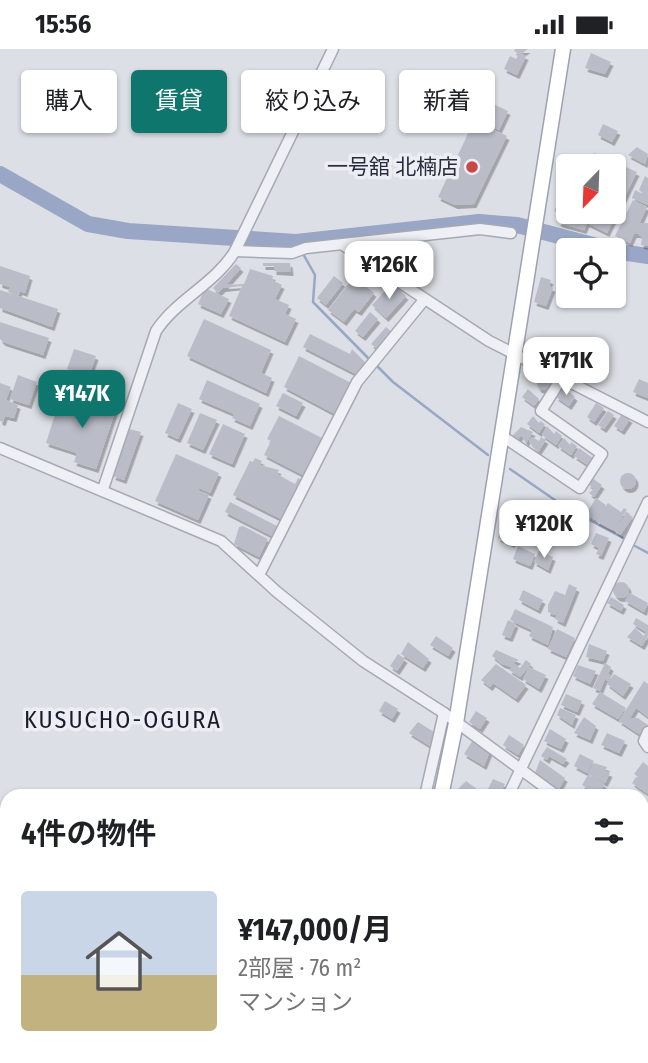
<!DOCTYPE html>
<html lang="ja">
<meta charset="utf-8">
<style>
body{margin:0;font-family:"Fira Sans Condensed","Noto Sans JP",sans-serif;background:#f2f2f2;color:#202124;height:100vh;display:flex;flex-direction:column;font-size:26px;white-space:nowrap}
*{box-sizing:border-box;margin:0}
p{font-size:23px;color:#757577}
.icon{flex:none;width:38px;height:38px;fill:none;stroke:currentColor;stroke-width:2;stroke-linecap:round;stroke-linejoin:round}
.map{position:relative;flex:1;overflow:hidden}
.details{position:absolute;left:0px;top:740px;width:649px;height:275px;display:flex;flex-direction:column;background:#fff;border-radius:21px 21px 0 0;box-shadow:0 2px 5px #0004}
.details>*{flex:none}
.guide{position:absolute;left:21px;top:21px;width:607px;height:63px;display:flex;gap:14px}
.needle{width:46px;rotate:203deg}
.controls{position:absolute;left:556px;top:105px;display:grid;gap:14px}
.controls a{display:grid;place-items:center;width:70px;height:70px;border-radius:7px;background:#fff;box-shadow:0 2px 5px #0004;font-size:35px}
.price{position:absolute;translate:-50% -60px;padding:0 16px;border-radius:14px;background:#fff;color:#222;font-size:23px;line-height:46px;filter:drop-shadow(0 2px 4px #0008)}
.price::after{content:'';position:absolute;left:50%;top:42px;width:21px;height:16px;margin-left:-10px;background:inherit;clip-path:polygon(0 0,100% 0,50% 100%)}
.price.on{background:#0f766e;color:#fff}
ul{padding:0;list-style:none}
li{display:flex;align-items:center;gap:21px;height:175px;padding:0 21px}
li+li{border-top:2px solid #e0e0e0}
li span{display:grid;place-items:center;flex:none;width:196px;height:140px;border-radius:7px;color:#555}
li>.icon{margin-inline-start:auto}
span .icon{width:84px;height:84px;fill:#fffc;stroke-width:1}
li b{font-size:30px}
h2{display:flex;justify-content:space-between;align-items:center;height:84px;padding:0 21px;font-size:30px}
.chip{padding:0 24px;border-radius:7px;background:#fff;box-shadow:0 2px 5px #0004;font-size:24px;line-height:63px}
.chip.on{background:#0f766e;color:#fff}
.status{display:flex;justify-content:space-between;align-items:center;height:49px;padding:0 35px;background:#fff;direction:ltr}
.status svg{height:19px;fill:currentColor}
.map>svg:first-child{display:block}
.lines{fill:none;stroke-linecap:round;stroke-linejoin:round}
.stream{stroke:#99a6c5;stroke-width:2.5}
.river{stroke:#99a6c5;stroke-width:16}
.building{fill:#babdc8;filter:url(#shadow)}
.minor-casing{stroke:#a6a9b3;stroke-width:13}
.major-casing{stroke:#9da1b1;stroke-width:17}
.minor{stroke:#eff0f5;stroke-width:10}
.major{stroke:#fff;stroke-width:14}
.poi-dot{fill:#c74945;stroke:#eceef4;stroke-width:2.5}
.labels{text-anchor:middle;stroke-width:7;stroke-linejoin:round;paint-order:stroke}
.poi-label{font-size:21px;fill:#272b3c;stroke:#eceef4;text-anchor:end}
.quarter-label{font-size:24px;letter-spacing:2px;fill:#191c2c;stroke:#eceef4}
</style>
<div class="status"><b>15:56</b><svg viewBox="0 0 49 12"><path d="M0 12V9h3v3zM5 12V6h3v6zM10 12V3h3v9zM15 12V0h3v12zM26 1h20v11H26zM47 4h2v5h-2z"/></svg></div>
<div class="map">
<svg width="648" height="1014" viewBox="0 0 648 1014">
<defs>
<filter id="shadow"><feDropShadow dx="2.5" dy="4" stdDeviation="0" flood-color="#0004"/></filter>
</defs>
<rect width="100%" height="100%" fill="#dddfe6"/>
<g class="lines">
<g class="stream">
<path d="M302 203 315 226 313 253 371 312"/>
<path d="M376 316 393 333 488 406"/>
<path d="M510 420 565 458 623 489"/>
<path d="M635 497 648 504"/>
</g>
<g class="river">
<path d="M0 125 88 175 128 182 296 193 479 173 517 176 612 201"/>
<path d="M614 202 648 207"/>
</g>
</g>
<g class="building">
<path d="M515 0H528L521 5 526 7 517 26 504 20 510 7 516 10 519 5 514 2Z"/>
<path d="M591 4 611 13 605 25 585 19Z"/>
<path d="M485 51 508 62 499 81 476 70Z"/>
<path d="M474 72 507 87 474 155 455 156 438 148Z"/>
<path d="M603 75 618 82 612 93 598 86Z"/>
<path d="M637 98 648 105 645 115 628 106Z"/>
<path d="M594 104 637 123 607 184 587 174 584 181 562 175 558 173 562 166 554 162 569 135V163H614V117H587Z"/>
<path d="M645 127 648 129V156L632 149 635 141 645 146 639 141Z"/>
<path d="M633 151 647 158 637 180 640 174H648V197L641 196 642 188 638 185H634L630 194 615 187Z"/>
<path d="M263 214H290L291 223 274 222V217H263Z"/>
<path d="M236 215 241 219 226 236 244 235 250 220 273 227 272 231 282 236 275 250 289 256 285 265 296 270 285 293 229 267 242 237 223 239 218 244 213 239Z"/>
<path d="M0 217 30 227 25 244 20 242 18 247 8 243 10 238 0 235Z"/>
<path d="M334 227 343 234 326 256 317 249Z"/>
<path d="M354 228 374 244 359 263 354 260 344 273 328 261Z"/>
<path d="M541 228 551 231 549 237 553 239 546 257 534 253Z"/>
<path d="M392 234 406 247 386 269 372 256Z"/>
<path d="M205 239 229 250 221 265 198 255Z"/>
<path d="M0 241 58 260 52 278 0 259Z"/>
<path d="M370 263 378 270 363 288 355 282Z"/>
<path d="M204 270 271 301 261 324 272 329 266 344 187 307Z"/>
<path d="M0 273 49 289 43 306 3 293 0 290Z"/>
<path d="M386 278 392 283 378 300 371 295Z"/>
<path d="M310 285 350 305 352 300 365 313 358 326 303 298Z"/>
<path d="M74 300 96 307 89 327 67 320Z"/>
<path d="M299 307 351 334 335 365 284 338Z"/>
<path d="M18 326 37 333 29 356 10 350Z"/>
<circle cx="543" cy="335" r="6"/>
<path d="M639 330 648 334V349L633 343Z"/>
<path d="M207 331 260 355 250 377 232 369 234 365 199 350Z"/>
<path d="M0 334 11 338 6 351 18 356 14 369 5 367 3 373 0 372Z"/>
<path d="M562 339 567 346 569 343 575 348 569 357 556 348Z"/>
<path d="M528 340 539 350 534 357 522 348Z"/>
<path d="M283 344 303 354 296 367 276 357Z"/>
<path d="M74 347 116 360 96 420 74 413 77 404 46 394 58 356 70 360Z"/>
<path d="M178 354 192 360 178 390 165 384Z"/>
<path d="M596 354 604 359 594 373 587 368Z"/>
<path d="M608 362 614 366 604 380 598 376Z"/>
<path d="M200 364 217 371 203 401 187 394Z"/>
<path d="M622 365 630 370 622 382 614 377Z"/>
<path d="M279 367 324 390 305 427 264 406 271 392 267 390Z"/>
<path d="M533 367 539 374 540 372 545 375 539 384 527 375Z"/>
<path d="M223 375 245 385 232 415 209 405Z"/>
<path d="M547 377 554 385 556 382 562 387 556 396 542 386Z"/>
<path d="M521 378 533 383 526 394 521 386 518 391 512 387Z"/>
<path d="M129 380 141 383 124 431 113 427Z"/>
<path d="M532 388 539 392 541 388 546 391 538 403 529 392Z"/>
<path d="M564 389 570 396 571 393 577 397 571 406 558 397Z"/>
<path d="M579 399 594 410 589 417 574 407Z"/>
<path d="M176 405 219 424 210 444 199 439 198 441 209 446 198 471 155 452Z"/>
<path d="M255 409 262 412 260 416 279 421 277 425 295 435 298 429 303 432 281 470 233 446 250 412 253 413Z"/>
<circle cx="628" cy="432" r="8"/>
<path d="M592 429 602 436 594 448 589 444 594 440 588 435Z"/>
<path d="M596 449 606 456 595 471 586 465Z"/>
<path d="M230 453 279 478 274 488 225 463Z"/>
<path d="M608 454 621 463 624 459 627 461 613 481 596 472Z"/>
<circle cx="544" cy="463" r="9"/>
<path d="M627 464 633 468 620 486 614 481Z"/>
<path d="M506 467 521 476 512 495 498 489Z"/>
<path d="M243 477 268 490 259 508 234 495 239 478Z"/>
<path d="M596 484 609 489 601 507 596 505 599 499 591 495Z"/>
<path d="M518 497 535 505 530 517 513 510Z"/>
<path d="M539 502 553 508 548 521 534 513Z"/>
<circle cx="621" cy="541" r="8"/>
<path d="M569 535 577 539 563 574 555 570 561 556 555 566 548 563V556L555 542 565 546Z"/>
<path d="M523 541 543 551 538 561 519 551Z"/>
<path d="M630 544 648 554 644 563 625 552Z"/>
<path d="M611 548 624 556 621 562 607 554Z"/>
<path d="M515 560 553 578 548 596 529 587 532 581 510 571Z"/>
<path d="M636 569 648 576V587L642 597 627 588 635 579 644 587 646 583 633 575Z"/>
<path d="M508 571 516 575 510 589 502 586Z"/>
<path d="M557 580 575 589 566 608 548 600Z"/>
<path d="M436 587 453 599 448 607 430 596Z"/>
<path d="M408 593 429 610 423 619 401 605Z"/>
<path d="M589 595 607 602 603 612 586 608Z"/>
<path d="M496 601 519 611 513 614 520 619 526 611 531 615 520 628 509 621 512 618 502 615 492 607Z"/>
<path d="M398 605 405 610 397 622 390 617Z"/>
<path d="M605 614 611 618 608 625 611 627 608 632 605 630 600 642 593 639Z"/>
<path d="M496 615 526 636 516 650 493 634 490 638 481 631Z"/>
<path d="M578 616 596 622 590 635 573 627Z"/>
<path d="M529 618 546 626 539 640 523 630Z"/>
<path d="M614 625 631 635 623 647 607 635Z"/>
<path d="M644 632 648 635V668L636 659 630 669H638L648 676 642 687 619 672Z"/>
<path d="M600 643 626 659 618 670 592 655Z"/>
<path d="M566 645 582 652 577 663 561 656Z"/>
<path d="M385 652 398 660 392 670 379 662Z"/>
<path d="M560 659 576 666 572 676 557 666Z"/>
<path d="M476 662 487 669 480 680 469 673Z"/>
<path d="M584 668 596 677 590 691 574 684Z"/>
<path d="M418 673 434 683 430 697 409 684Z"/>
<path d="M550 680 566 690 561 700 544 692Z"/>
<path d="M607 684 625 692 619 704 601 696Z"/>
<path d="M509 686 524 696 518 706 503 696Z"/>
<path d="M473 691 490 702 484 717 464 705Z"/>
<path d="M547 698 567 710 563 715 549 707 547 711 541 707Z"/>
<path d="M580 705 594 712 587 724 574 717Z"/>
<path d="M540 711 565 729 559 740 535 724Z"/>
<path d="M643 713 648 717V745L632 734 636 728 640 729 634 725Z"/>
<path d="M594 714 607 718 605 722 610 724 605 734 588 725Z"/>
<path d="M588 726 604 735 598 746 582 736Z"/>
<path d="M493 730 505 735 499 746 488 740Z"/>
<path d="M466 732 484 745 483 747H468L458 740Z"/>
</g>
<g class="lines">
<defs>
<g id="minor">
<path d="M343 196 489 292 648 373"/>
<path d="M235 202 292 204 306 199 480 180 511 184"/>
<path d="M502 387 580 439 602 405 541 362 561 330"/>
<path d="M0 399 221 492 277 543 363 612 444 664 557 747"/>
<path d="M103 440 156 282C177 250 215 235 235 202L333 0"/>
<path d="M259 526 357 333 424 251"/>
<path d="M648 683 644 692 648 698"/>
<path d="M425 747 444 664"/>
<path d="M508 747 648 453"/>
<path d="M642 769 648 763"/>
<path d="M642 838 648 840"/>
<path d="M0 882 7 884"/>
<path d="M569 1008 610 1014"/>
</g>
<g id="major">
<path d="M441 747 456 674 563 0"/>
<path d="M383 1014 385 1008"/>
</g>
</defs>
<use href="#minor" class="minor-casing"/>
<use href="#major" class="major-casing"/>
<use href="#minor" class="minor"/>
<use href="#major" class="major"/>
</g>
<circle class="poi-dot" cx="472" cy="118" r="7"/>
<g class="labels">
<g class="poi-label">
<text x="458" y="125">一号舘 北楠店</text>
</g>
<g class="quarter-label">
<text x="123" y="679">KUSUCHO-OGURA</text>
</g>
</g>
</svg>
<div class="controls">
<a><svg class="needle" viewBox="-14 -14 28 28"><path d="M0-13l5 13h-10z" fill="#e53935"/><path d="M0 13l5-13h-10z" fill="#757577"/></svg></a>
<a><svg class="icon" aria-label="locate" viewBox="0 0 24 24"><circle cx="12" cy="12" r="6"/><path d="M12 2v4M12 18v4M2 12h4M18 12h4"/></svg></a>
</div>
<b class="price" style="left:389px;top:252px">¥126K</b>
<b class="price" style="left:566px;top:348px">¥171K</b>
<b class="price on" style="left:82px;top:381px">¥147K</b>
<b class="price" style="left:544px;top:511px">¥120K</b>
<div class="guide">
<a class="chip">購入</a>
<a class="chip on">賃貸</a>
<a class="chip">絞り込み</a>
<a class="chip">新着</a>
</div>
<section class="details">
<h2>4件の物件<svg class="icon" aria-label="filters" viewBox="0 0 24 24"><path d="M4 7h16M4 17h16"/><circle cx="9" cy="7" r="2"/><circle cx="15" cy="17" r="2"/></svg></h2>
<ul>
<li><span style="background:linear-gradient(#c9d6e8 60%,#c2b280 0)"><svg class="icon" aria-label="home" viewBox="0 0 24 24"><path d="M3 11l9-7 9 7M6 9v11h12V9"/></svg></span><div><b>¥147,000/月</b><p>2部屋 · 76 m²</p><p>マンション</p></div></li>
</ul>
</section>
</div>
